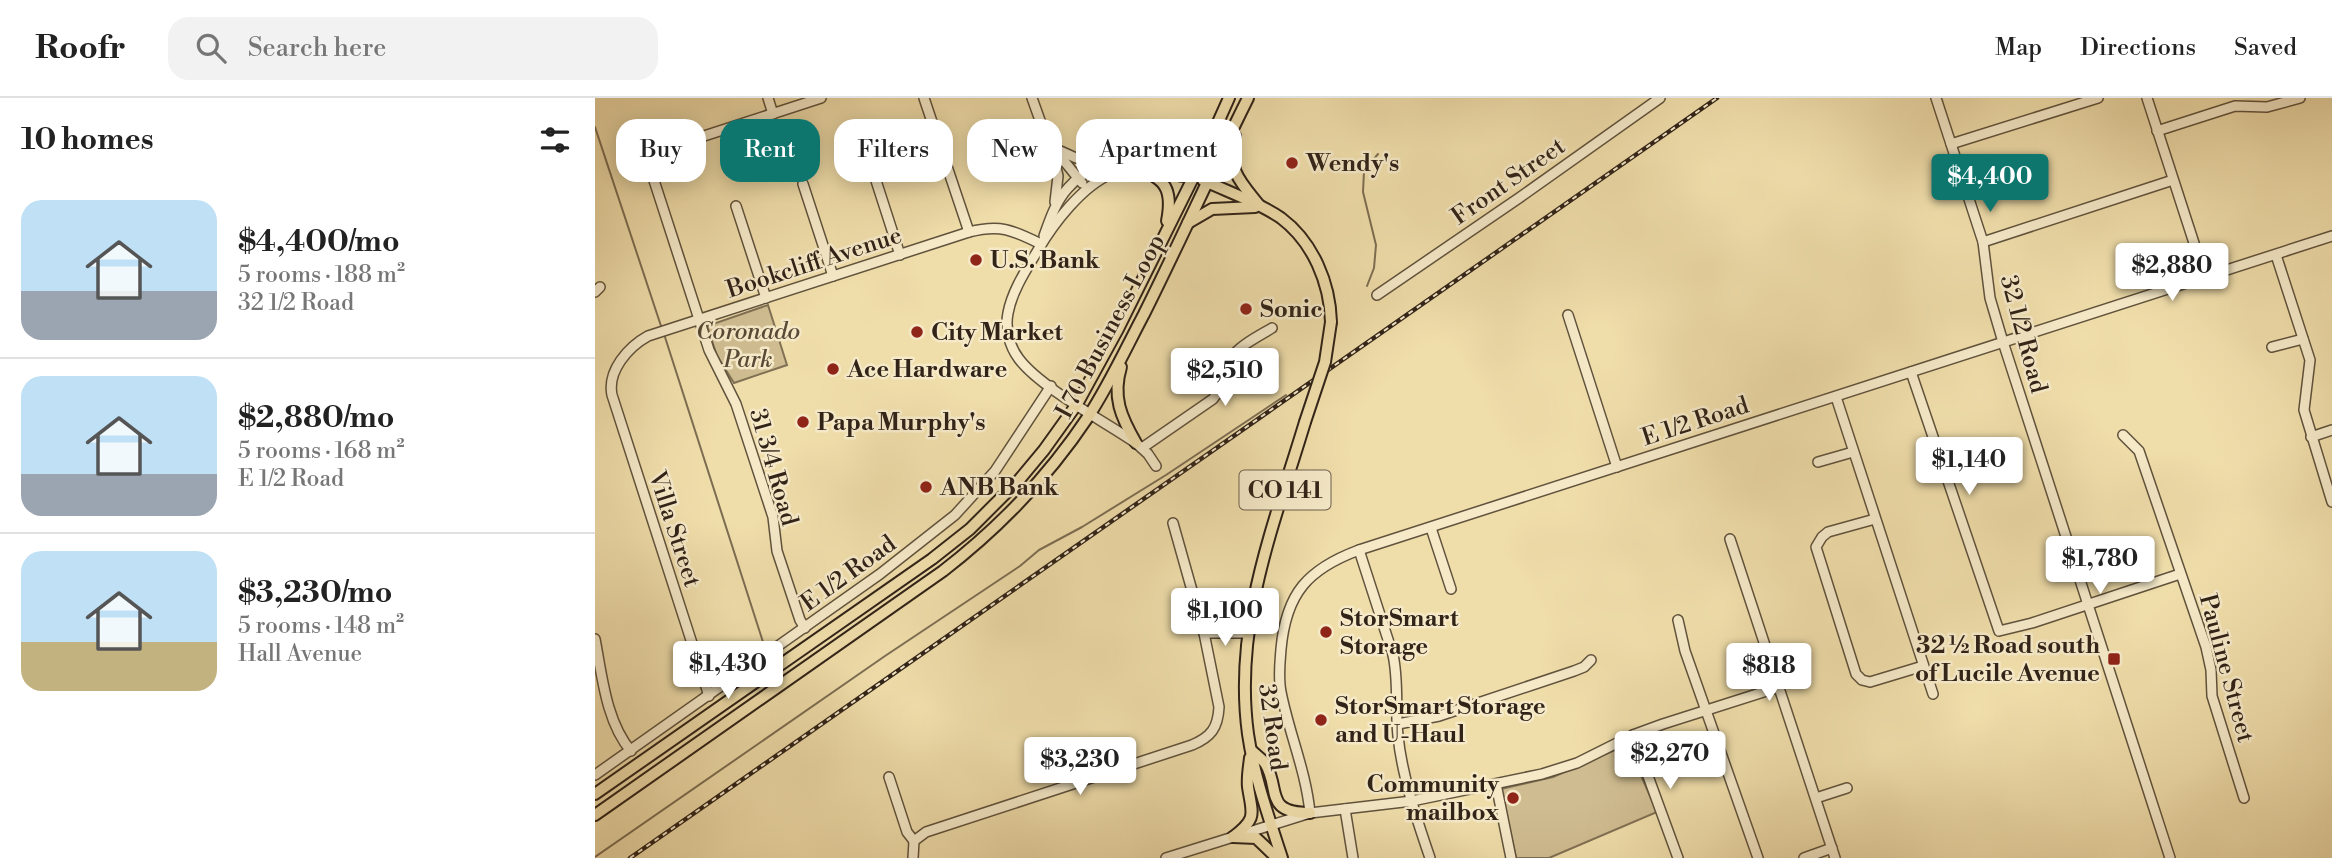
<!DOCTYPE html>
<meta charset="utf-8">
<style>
body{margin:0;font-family:"Libre Bodoni",serif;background:#f2f2f2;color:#222;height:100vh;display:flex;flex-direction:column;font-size:26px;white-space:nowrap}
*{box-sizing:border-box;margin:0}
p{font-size:23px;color:#767676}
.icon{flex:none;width:38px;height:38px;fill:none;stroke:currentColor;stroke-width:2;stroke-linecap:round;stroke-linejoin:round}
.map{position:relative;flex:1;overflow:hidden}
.details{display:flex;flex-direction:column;background:#fff;width:595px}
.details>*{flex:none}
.top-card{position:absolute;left:21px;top:21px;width:665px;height:63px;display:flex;gap:14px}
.price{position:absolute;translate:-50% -60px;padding:0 16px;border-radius:7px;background:#fff;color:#222;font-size:23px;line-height:46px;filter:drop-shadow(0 2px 4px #0008)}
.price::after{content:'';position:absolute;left:50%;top:42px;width:21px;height:16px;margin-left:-10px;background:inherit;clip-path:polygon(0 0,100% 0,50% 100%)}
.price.selected{background:#0f766e;color:#fff}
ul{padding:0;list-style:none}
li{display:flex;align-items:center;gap:21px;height:175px;padding:0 21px}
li+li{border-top:2px solid #e0e0e0}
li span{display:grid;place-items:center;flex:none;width:196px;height:140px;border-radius:21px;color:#555}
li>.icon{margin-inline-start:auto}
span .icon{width:84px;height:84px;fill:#fffc;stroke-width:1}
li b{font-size:30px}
h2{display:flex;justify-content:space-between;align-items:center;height:84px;padding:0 21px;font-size:30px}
.pill{padding:0 24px;border-radius:21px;background:#fff;box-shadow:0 4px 18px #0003;font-size:24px;line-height:63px}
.pill.selected{background:#0f766e;color:#fff}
header{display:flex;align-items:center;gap:42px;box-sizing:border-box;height:98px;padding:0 35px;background:#fff;border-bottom:2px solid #e0e0e0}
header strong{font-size:33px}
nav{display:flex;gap:38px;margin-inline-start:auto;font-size:24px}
.search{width:490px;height:63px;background:#f2f2f2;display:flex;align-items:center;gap:18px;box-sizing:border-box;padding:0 24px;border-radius:21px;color:#767676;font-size:26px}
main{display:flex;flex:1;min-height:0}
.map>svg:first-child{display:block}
.green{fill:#cfbd91;stroke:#807054;stroke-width:2}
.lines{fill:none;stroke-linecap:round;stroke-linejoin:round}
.stream{stroke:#7c6d52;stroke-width:2}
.minor-casing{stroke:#60523c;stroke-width:12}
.major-casing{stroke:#312318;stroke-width:14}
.minor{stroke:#f5e9c8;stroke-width:9}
.major{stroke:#efddaa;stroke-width:10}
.rail-casing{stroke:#312318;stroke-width:4.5}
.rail{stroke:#f5e9c8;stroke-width:2;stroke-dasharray:5;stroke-linecap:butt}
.major-bridge-casing{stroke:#312318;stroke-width:14;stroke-linecap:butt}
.major-bridge{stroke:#efddaa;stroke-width:10}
.poi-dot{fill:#8f2418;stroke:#f5e9c8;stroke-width:2.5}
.labels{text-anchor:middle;stroke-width:5;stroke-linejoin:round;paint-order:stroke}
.shield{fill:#f5e9c8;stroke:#6c5e4d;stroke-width:2}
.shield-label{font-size:23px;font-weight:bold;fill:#312318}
.poi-label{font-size:24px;font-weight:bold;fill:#312318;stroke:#f5e9c8;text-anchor:start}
.street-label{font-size:24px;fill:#312318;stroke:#f5e9c8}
.park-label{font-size:24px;font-style:italic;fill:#584a36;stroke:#f5e9c8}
</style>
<header>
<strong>Roofr</strong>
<div class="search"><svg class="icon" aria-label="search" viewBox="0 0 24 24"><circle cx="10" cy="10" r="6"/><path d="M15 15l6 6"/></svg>Search here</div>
<nav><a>Map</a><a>Directions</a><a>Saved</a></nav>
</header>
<main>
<section class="details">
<h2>10 homes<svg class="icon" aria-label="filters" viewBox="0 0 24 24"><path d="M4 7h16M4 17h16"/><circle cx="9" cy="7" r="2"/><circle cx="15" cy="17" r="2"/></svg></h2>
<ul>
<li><span style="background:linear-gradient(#bfe0f5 65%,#9aa5b1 0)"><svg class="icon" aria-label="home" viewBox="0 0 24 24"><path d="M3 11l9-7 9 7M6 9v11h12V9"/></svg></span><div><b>$4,400/mo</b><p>5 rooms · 188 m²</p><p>32 1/2 Road</p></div></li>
<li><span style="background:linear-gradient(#bfe0f5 70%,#9aa5b1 0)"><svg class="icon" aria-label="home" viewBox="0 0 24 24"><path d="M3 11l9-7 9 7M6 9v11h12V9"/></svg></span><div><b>$2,880/mo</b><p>5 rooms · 168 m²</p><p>E 1/2 Road</p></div></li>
<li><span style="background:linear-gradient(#bfe0f5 65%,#c2b280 0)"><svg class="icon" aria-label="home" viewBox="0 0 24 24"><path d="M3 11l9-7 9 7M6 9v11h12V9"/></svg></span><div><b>$3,230/mo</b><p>5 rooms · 148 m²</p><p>Hall Avenue</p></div></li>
</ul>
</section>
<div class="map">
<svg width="1737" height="760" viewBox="0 0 1737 760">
<rect width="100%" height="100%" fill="#efddaa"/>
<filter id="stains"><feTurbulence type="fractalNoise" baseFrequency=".00286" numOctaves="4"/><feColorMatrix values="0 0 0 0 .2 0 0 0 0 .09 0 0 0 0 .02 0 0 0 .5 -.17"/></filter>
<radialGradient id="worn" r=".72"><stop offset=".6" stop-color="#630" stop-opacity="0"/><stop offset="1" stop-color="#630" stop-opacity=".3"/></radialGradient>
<g class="green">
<path d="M173 207 192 267 139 285 122 258 112 228Z"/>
<path d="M1029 648 1034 650 1062 714 954 760H921L906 691 958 679Z"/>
</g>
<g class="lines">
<g class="stream">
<path d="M0 29 67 231"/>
<path d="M772 188 779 170 781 147 768 94 769 73 783 56"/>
<path d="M69 236 168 544"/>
<path d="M0 759 290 558 425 468 444 452 487 429 571 377 691 297"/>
</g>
<defs>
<g id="minor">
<path d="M173 0 178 16"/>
<path d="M329 0 374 134"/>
<path d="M437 0 452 42 487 85"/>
<path d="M1341 0 1388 144 1395 200 1408 244 1575 760"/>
<path d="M1552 0 1610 179"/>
<path d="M1562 33 1640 8 1672 9 1705 0"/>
<path d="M1356 46 1503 0"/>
<path d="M461 51 481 60 511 61"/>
<path d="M457 53 463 78 460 104"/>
<path d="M275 64 305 157"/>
<path d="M208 86 238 178"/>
<path d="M141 108 171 200"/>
<path d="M449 138C455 121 461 103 473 90 503 56 565 41 599 78"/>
<path d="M1388 144 1578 82"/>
<path d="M1681 157 1715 262 1709 312 1737 404"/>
<path d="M0 194 5 189"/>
<path d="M782 197 924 100 1065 0"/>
<path d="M973 217 1022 369"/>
<path d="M1677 249 1708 241"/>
<path d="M1316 274 1404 533 1437 525 1585 476"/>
<path d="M1241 299 1338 596"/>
<path d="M1528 337 1544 353 1611 549 1616 572 1617 598 1649 700"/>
<path d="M1716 339 1737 332"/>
<path d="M547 350 618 301C629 289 628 273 636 260 645 247 664 238 677 230"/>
<path d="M1223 364 1258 354"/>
<path d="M561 368 553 356 541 345C509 323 446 290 424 261 414 248 410 230 413 215 417 193 431 172 443 152 458 126 487 88 516 76 532 70 551 68 568 73 580 76 587 82 599 78"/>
<path d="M1280 421 1233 434 1227 439 1221 449 1261 576 1267 582 1275 584 1328 568"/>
<path d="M836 430 856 491"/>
<path d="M1135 441 1240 760"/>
<path d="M764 452 798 557C804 584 800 611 803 638 807 678 822 722 835 760"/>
<path d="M1083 522 1090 553 1163 760"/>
<path d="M210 530 205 522 182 453 178 419 141 306 114 252 54 67 60 55 66 52 226 0"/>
<path d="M609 535H652"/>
<path d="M0 541C7 577 11 624 36 653"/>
<path d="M114 598 17 297C12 273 33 249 53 238L374 134C406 126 417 132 446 146"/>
<path d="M803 626 844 618 979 573 989 569 996 562"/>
<path d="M1038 637 1083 760"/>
<path d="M0 677 285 476 360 417 400 373 456 288"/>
<path d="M294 679 312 734 319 743"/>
<path d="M901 686 916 760"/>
<path d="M1221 700 1252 690"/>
<path d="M750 711 758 760"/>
<path d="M715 715C711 673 694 635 686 594 683 579 685 565 686 551 691 495 713 471 764 452L1737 138"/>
<path d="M318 760 319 743 331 734 597 647C616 639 623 630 624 609L609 535 578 425"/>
<path d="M571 760 715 715 817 703 947 676 982 665 1038 637 1068 626 1184 589"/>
<path d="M1209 760 1237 750"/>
</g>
<g id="major">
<path d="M640 38C632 72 644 82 664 107"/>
<path d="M560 57C584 59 596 54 614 39"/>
<path d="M541 70C571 80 578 92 572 123"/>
<path d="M608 82C633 94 663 104 686 120 718 144 735 185 736 224"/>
<path d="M593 125 617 111 660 109"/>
<path d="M526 269C517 299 526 319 541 345"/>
<path d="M657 653C661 657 667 661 670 665 686 691 668 715 715 715"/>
<path d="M0 696 337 461 375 431 424 382 449 352 482 306 523 231 599 78 634 0"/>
<path d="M0 717 348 473C405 429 453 379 493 319 514 287 531 250 549 216 585 144 617 72 653 0"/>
<path d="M638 739C663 720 657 716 653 689 652 679 654 669 655 660"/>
<path d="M638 739 661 740 682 760"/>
<path d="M687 760C674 720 659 678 653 636 638 526 679 427 710 324"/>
</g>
</defs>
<use href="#minor" class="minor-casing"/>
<use href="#major" class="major-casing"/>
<use href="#minor" class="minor"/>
<use href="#major" class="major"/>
<defs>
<path id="rail" d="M35 760 1122 0"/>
</defs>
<use href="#rail" class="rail-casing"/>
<use href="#rail" class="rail"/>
<defs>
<path id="major-bridge" d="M710 324 730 264 736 224"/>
</defs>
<use href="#major-bridge" class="major-bridge-casing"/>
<use href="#major-bridge" class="major-bridge"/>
</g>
<g class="poi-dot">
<circle cx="697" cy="65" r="7"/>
<circle cx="381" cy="162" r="7"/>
<circle cx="651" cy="211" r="7"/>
<circle cx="322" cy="234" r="7"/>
<circle cx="238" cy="271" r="7"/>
<circle cx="208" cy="324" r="7"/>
<circle cx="331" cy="389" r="7"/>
<circle cx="731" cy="534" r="7"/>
<rect x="1512" y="554" width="14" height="14" rx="3.5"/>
<circle cx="726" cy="622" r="7"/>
<circle cx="918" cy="700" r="7"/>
</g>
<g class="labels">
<rect class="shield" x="644.5" y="372.5" width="91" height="39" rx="5"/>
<g class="shield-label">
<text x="690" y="400">CO 141</text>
</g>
<g class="poi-label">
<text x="711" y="73">Wendy's</text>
<text x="395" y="170">U.S. Bank</text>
<text x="665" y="219">Sonic</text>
<text x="336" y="242">City Market</text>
<text x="252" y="279">Ace Hardware</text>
<text x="222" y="332">Papa Murphy's</text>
<text x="345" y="397">ANB Bank</text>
<text x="745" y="528">StorSmart<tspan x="745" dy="28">Storage</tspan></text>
<text x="1505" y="555" text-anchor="end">32 ½ Road south<tspan x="1505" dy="28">of Lucile Avenue</tspan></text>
<text x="740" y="616">StorSmart Storage<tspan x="740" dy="28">and U-Haul</tspan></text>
<text x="904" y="694" text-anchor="end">Community<tspan x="904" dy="28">mailbox</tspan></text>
</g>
<g class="street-label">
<text transform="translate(913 83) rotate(-35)" y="8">Front Street</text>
<text transform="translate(219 164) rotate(-18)" y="8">Bookcliff Avenue</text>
<text transform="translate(515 228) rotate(-62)" y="8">I 70 Business Loop</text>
<text transform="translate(1429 236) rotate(75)" y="8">32 1/2 Road</text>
<text transform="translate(1100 323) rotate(-18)" y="8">E 1/2 Road</text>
<text transform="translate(179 369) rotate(74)" y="8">31 3/4 Road</text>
<text transform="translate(80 431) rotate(72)" y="8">Villa Street</text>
<text transform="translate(253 475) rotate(-36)" y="8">E 1/2 Road</text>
<text transform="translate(1632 570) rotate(75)" y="8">Pauline Street</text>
<text transform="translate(678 629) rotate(82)" y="8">32 Road</text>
</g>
<g class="park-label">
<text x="153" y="241">Coronado<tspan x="153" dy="28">Park</tspan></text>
</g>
</g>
<rect width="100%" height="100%" filter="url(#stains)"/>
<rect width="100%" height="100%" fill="url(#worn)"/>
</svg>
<b class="price selected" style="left:1395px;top:116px">$4,400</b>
<b class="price" style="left:1577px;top:205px">$2,880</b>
<b class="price" style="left:630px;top:310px">$2,510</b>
<b class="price" style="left:1374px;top:399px">$1,140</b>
<b class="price" style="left:1505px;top:498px">$1,780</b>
<b class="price" style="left:630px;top:550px">$1,100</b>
<b class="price" style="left:133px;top:603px">$1,430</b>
<b class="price" style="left:1174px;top:605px">$818</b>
<b class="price" style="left:1075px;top:693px">$2,270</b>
<b class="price" style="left:485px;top:699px">$3,230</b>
<div class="top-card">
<a class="pill">Buy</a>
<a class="pill selected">Rent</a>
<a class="pill">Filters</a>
<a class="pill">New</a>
<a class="pill">Apartment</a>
</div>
</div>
</main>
